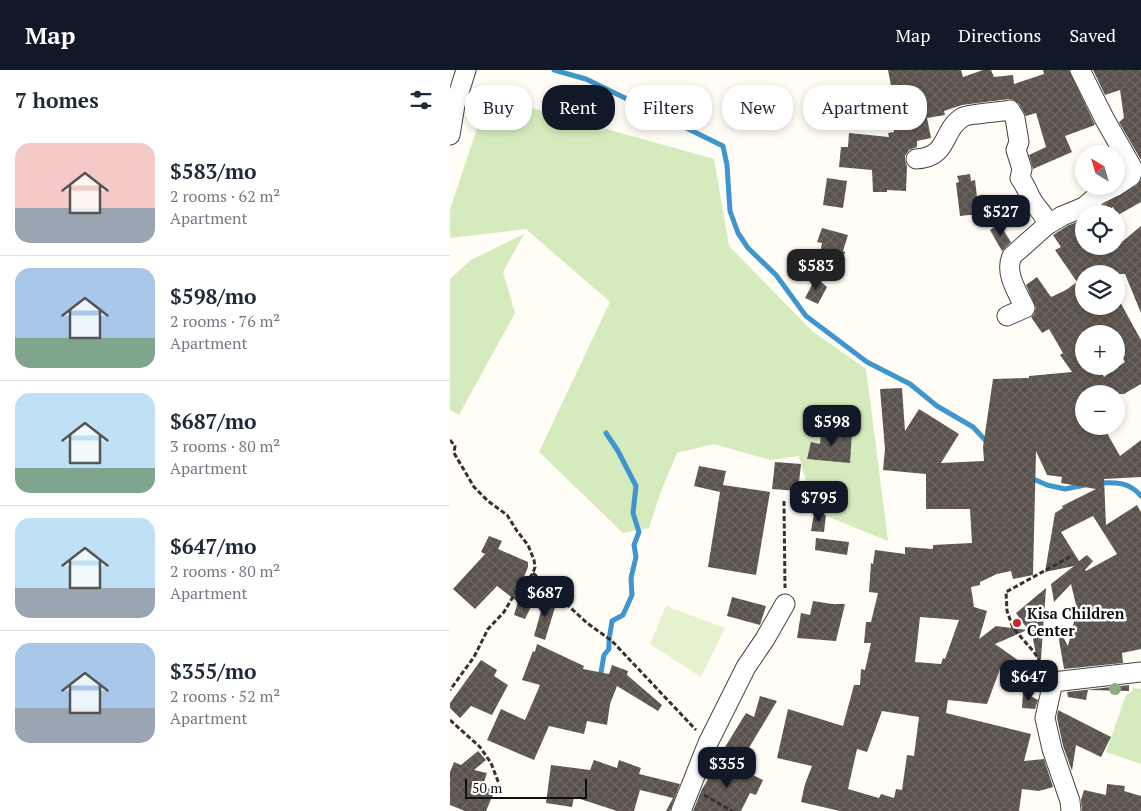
<!DOCTYPE html>
<meta charset="utf-8">
<style>
body{margin:0;font-family:"PT Serif",serif;background:#f2f2f3;color:#1f2937;height:100vh;display:flex;flex-direction:column;font-size:19px;white-space:nowrap}
*{box-sizing:border-box;margin:0}
p{font-size:16px;color:#747a83}
.icon{flex:none;width:28px;height:28px;fill:none;stroke:currentColor;stroke-width:2;stroke-linecap:round;stroke-linejoin:round}
.map{position:relative;flex:1;overflow:hidden}
.side{display:flex;flex-direction:column;background:#fff;width:450px}
.side>*{flex:none}
.top-card{position:absolute;left:15px;top:15px;width:475px;height:45px;display:flex;gap:10px}
.needle{width:32px;rotate:323deg}
.controls{position:absolute;left:625px;top:75px;display:grid;gap:10px}
.controls a{display:grid;place-items:center;width:50px;height:50px;border-radius:50%;background:#fff;box-shadow:0 2px 8px #0003;font-size:25px}
.scale{position:absolute;left:15px;bottom:12px;width:122px;box-sizing:border-box;padding-left:5px;border:2px solid #111;border-top:0;font-size:14px;line-height:18px;white-space:nowrap;color:#111;-webkit-text-stroke:4px #fff;paint-order:stroke}
.price{position:absolute;translate:-50% -42px;padding:0 11px;border-radius:10px;background:#111827;color:#fff;font-size:16px;line-height:32px;filter:drop-shadow(0 1px 2px #0008)}
.price::after{content:'';position:absolute;left:50%;top:30px;width:15px;height:11px;margin-left:-8px;background:inherit;clip-path:polygon(0 0,100% 0,50% 100%)}
.price.on{background:#222;color:#fff}
ul{padding:0;list-style:none}
li{display:flex;align-items:center;gap:15px;height:125px;padding:0 15px}
li+li{border-top:1px solid #e0e1e3}
li span{display:grid;place-items:center;flex:none;width:140px;height:100px;border-radius:15px;color:#555}
li>.icon{margin-inline-start:auto}
span .icon{width:60px;height:60px;fill:#fffc;stroke-width:1}
li b{font-size:21px}
h2{display:flex;justify-content:space-between;align-items:center;height:60px;padding:0 15px;font-size:21px}
.tag{padding:0 18px;border-radius:20px;background:#fff;box-shadow:0 2px 8px #0003;font-size:18px;line-height:45px}
.tag.on{background:#111827;color:#fff}
header{display:flex;align-items:center;gap:30px;box-sizing:border-box;height:70px;padding:0 25px;background:#111827;color:#fff}
header strong{font-size:24px}
nav{display:flex;gap:28px;margin-inline-start:auto;font-size:18px}
main{display:flex;flex:1;min-height:0}
.map>svg:first-child{display:block}
.grass{fill:#d5ebbd}
.pitch{fill:#e6f2cf}
.lines{fill:none;stroke-linecap:round;stroke-linejoin:round}
.stream{stroke:#3f96cf;stroke-width:5}
.building{fill:url(#building-cross-hatch);fill-rule:evenodd}
.minor-casing{stroke:#444;stroke-width:21}
.path{stroke:#333;stroke-width:3;stroke-dasharray:5 2.5;stroke-linecap:butt}
.minor{stroke:#fff;stroke-width:19}
.tree{fill:#8dad7f}
.poi-dot{fill:#c4262e;stroke:#fff;stroke-width:2}
.labels{text-anchor:middle;stroke-width:5;stroke-linejoin:round;paint-order:stroke}
.poi-label{font-size:15px;font-weight:bold;fill:#111;stroke:#fff;text-anchor:start}
</style>
<header>
<strong>Map</strong>
<nav><a>Map</a><a>Directions</a><a>Saved</a></nav>
</header>
<main>
<section class="side">
<h2>7 homes<svg class="icon" aria-label="filters" viewBox="0 0 24 24"><path d="M4 7h16M4 17h16"/><circle cx="9" cy="7" r="2"/><circle cx="15" cy="17" r="2"/></svg></h2>
<ul>
<li><span style="background:linear-gradient(#f6c9c9 65%,#9aa5b1 0)"><svg class="icon" aria-label="home" viewBox="0 0 24 24"><path d="M3 11l9-7 9 7M6 9v11h12V9"/></svg></span><div><b>$583/mo</b><p>2 rooms · 62 m²</p><p>Apartment</p></div></li>
<li><span style="background:linear-gradient(#a9c7e8 70%,#7fa58c 0)"><svg class="icon" aria-label="home" viewBox="0 0 24 24"><path d="M3 11l9-7 9 7M6 9v11h12V9"/></svg></span><div><b>$598/mo</b><p>2 rooms · 76 m²</p><p>Apartment</p></div></li>
<li><span style="background:linear-gradient(#bfe0f5 75%,#7fa58c 0)"><svg class="icon" aria-label="home" viewBox="0 0 24 24"><path d="M3 11l9-7 9 7M6 9v11h12V9"/></svg></span><div><b>$687/mo</b><p>3 rooms · 80 m²</p><p>Apartment</p></div></li>
<li><span style="background:linear-gradient(#bfe0f5 70%,#9aa5b1 0)"><svg class="icon" aria-label="home" viewBox="0 0 24 24"><path d="M3 11l9-7 9 7M6 9v11h12V9"/></svg></span><div><b>$647/mo</b><p>2 rooms · 80 m²</p><p>Apartment</p></div></li>
<li><span style="background:linear-gradient(#a9c7e8 65%,#9aa5b1 0)"><svg class="icon" aria-label="home" viewBox="0 0 24 24"><path d="M3 11l9-7 9 7M6 9v11h12V9"/></svg></span><div><b>$355/mo</b><p>2 rooms · 52 m²</p><p>Apartment</p></div></li>
</ul>
</section>
<div class="map">
<svg width="691" height="741" viewBox="0 0 691 741">
<defs>
<pattern id="building-cross-hatch" width="8" height="8" patternUnits="userSpaceOnUse" patternTransform="scale(1.25)"><rect width="8" height="8" fill="#5a524d"/><path d="M0 0l8 8M0 8l8-8" fill="none" stroke="#6d6662"/></pattern>
</defs>
<rect width="100%" height="100%" fill="#fffdf5"/>
<g class="grass">
<path d="M38 26 264 89 279 176 362 261 416 299 438 471 364 441 349 386 320 390 264 374 227 383 211 421 199 458 173 463 89 382 160 232 76 159 0 168V139Z"/>
<path d="M74 164 53 202 65 243 9 345 0 340V209L21 190Z"/>
<path d="M683 618 691 619V694L656 682 676 625 682 622Z"/>
</g>
<path class="pitch" d="M216 536 275 558 251 607 200 574Z"/>
<g class="lines">
<g class="stream">
<path d="M104 0 136 9 273 76 277 95 280 141 288 163 298 178 326 205 356 246 417 292 460 314 487 336 523 357 537 372"/>
<path d="M581 408 597 415 615 419 635 415"/>
<path d="M649 413C665 412 680 412 691 426"/>
<path d="M150 608 154 585 159 579C158 567 161 561 162 551L173 545 182 525 181 508 186 487 184 475 189 462 183 443 186 416 168 381 156 363"/>
</g>
</g>
<g class="building">
<path d="M438 0H511L513 7 533 0H541L544 7 563 5 564 14 594 4 593 0H619L645 55 615 66 622 82 583 99 579 85 596 77 586 43 576 46 569 34 564 30 559 29 512 35 494 41 495 45 477 48 481 68 467 71V77L459 80 455 86V90L457 96 456 121 437 120V122H423L422 100 389 97 391 77H398L399 63 439 67 438 63 444 62 443 26Z"/>
<path d="M643 0H691V90L669 52 674 48 670 20 655 25Z"/>
<path d="M520 104 521 111 525 110 529 144 510 146 506 113 509 112 507 106Z"/>
<path d="M377 108 397 111 393 138 373 135Z"/>
<path d="M691 110V132L668 145 663 137 653 144H643L654 134 687 115Z"/>
<path d="M634 149V176H667L691 156V243L675 204H634V236H666V232L669 230 691 270V314L674 324H634V356H653L670 386 691 370V407L654 409 656 455 687 435 691 442V579L672 583 673 593 614 599 608 564 611 563 618 576 627 539 621 514 604 532 601 514 624 496 595 502 605 443 613 438 612 436 646 419 611 413 612 407 597 405 586 381 583 505 563 509 561 501 547 504 530 512V515L521 517 524 537 537 541 529 569 546 556 577 560 545 574 590 606 589 622 573 619 574 616 550 599 537 634 498 630 496 643 581 664 574 691 594 689 603 717 589 721 572 719 569 741H390L351 732 355 714 362 696 327 688 338 639 393 656 404 615H410L411 599 415 600 421 573H414L416 552H421L428 523 419 522 421 493 423 494 425 480 455 484V477L483 479V475L522 473 520 439H476V404L433 400 435 379 430 319 452 318 455 361 469 339 509 364 491 393 534 391 533 377 543 309 579 308V306L622 302 610 285 613 283 599 259 592 263 581 247 584 244 586 238 576 215 587 207 601 227 616 220 627 212 605 180 611 177 603 165 617 156ZM659 260 661 264H666V274L675 292 654 307 648 296H634V264H653ZM643 446 667 484 636 501 635 500 643 491 637 485 629 491 611 462ZM470 547 509 550 495 589 493 588 491 594 465 592ZM432 641 469 647 464 686 457 685 452 720 446 719 444 728 431 724 429 728 398 719 407 679 417 682Z"/>
<path d="M549 153 561 172 552 181 540 160Z"/>
<path d="M372 158 398 165 393 181 395 182 390 197 372 191 375 183H370L372 173 367 172Z"/>
<path d="M366 207 377 217 368 234 355 228Z"/>
<path d="M371 360 402 362 400 393 357 389 361 372 370 374Z"/>
<path d="M325 392 351 394 348 421 322 419Z"/>
<path d="M249 396 276 401 273 415 320 422 306 505 258 497 270 422 244 416Z"/>
<path d="M364 443 376 445 374 462 361 461Z"/>
<path d="M39 466 52 471 48 479 78 492V497L69 519 87 525 75 549 64 545 68 532 47 516 25 539 3 519 35 484 31 482Z"/>
<path d="M366 468 399 472 397 485 365 480Z"/>
<path d="M596 518 591 589H587L581 559 578 560 566 543Z"/>
<path d="M95 527 107 531 95 570 84 566Z"/>
<path d="M282 527 316 536 310 555 277 546Z"/>
<path d="M363 531 382 534H395L386 571 347 568 351 543 360 545Z"/>
<path d="M87 574 134 596 133 599 159 604 162 595 178 601 177 605 212 635 208 641 167 616 160 634 157 655 137 651 134 664 99 656 84 690 37 670 51 639 75 650 90 615 72 610 83 581 85 582Z"/>
<path d="M31 590 47 600 44 606 58 615 42 645 21 636 10 648 0 638V633Z"/>
<path d="M679 615V621L638 620 636 630 618 627 617 622Z"/>
<path d="M573 622 588 630 585 639 572 638Z"/>
<path d="M310 626 327 631 297 681 275 677 296 643 304 647Z"/>
<path d="M608 640 661 667 651 687 626 675 622 701 613 676 607 648Z"/>
<path d="M28 681 36 690 24 700 37 703 33 715 45 720 36 741H15L0 735V702L4 692 11 695Z"/>
<path d="M271 689 313 710 306 725 300 723 291 741H243L252 719Z"/>
<path d="M144 690 167 698 169 690 191 698 189 704 230 714 220 741H216L223 728 190 720 184 741H167L124 727 122 737 96 733 101 695 140 700Z"/>
<path d="M657 714 675 716 674 721 691 726V741H632L631 730 634 720 656 725Z"/>
</g>
<g class="lines">
<defs>
<g id="minor">
<path d="M630 0 654 48 683 99 681 106 666 116"/>
<path d="M0 65 5 35 16 0"/>
<path d="M466 89C500 87 491 60 513 47 518 44 551 42 560 40L565 48 569 72 566 80 572 99 570 108C576 116 578 123 582 130 587 139 596 145 597 155"/>
<path d="M557 246 575 238C568 223 554 203 562 186L597 155 612 146 634 137 648 125 666 116"/>
<path d="M231 741 258 673 296 597 315 569 335 534"/>
<path d="M621 741 620 731 602 679 595 648 603 612 691 602"/>
</g>
</defs>
<use href="#minor" class="minor-casing"/>
<g class="path">
<path d="M0 370 5 376 4 383 24 417 38 431 57 445 67 461 78 475 84 490 85 497 83 503 76 513 67 520 54 542 38 559 24 587 0 620"/>
<path d="M334 431 335 518"/>
<path d="M83 503 137 553 162 571 246 660"/>
<path d="M595 599 584 582 563 558 557 541 556 522 623 485"/>
<path d="M0 650 30 677 41 693 51 719"/>
<path d="M254 725 282 741"/>
</g>
<use href="#minor" class="minor"/>
</g>
<circle class="tree" cx="665" cy="619" r="6"/>
<circle class="poi-dot" cx="567" cy="553" r="5"/>
<g class="labels">
<g class="poi-label">
<text x="577" y="549">Kisa Children<tspan x="577" dy="17">Center</tspan></text>
</g>
</g>
</svg>
<div class="controls">
<a><svg class="needle" viewBox="-14 -14 28 28"><path d="M0-13l5 13h-10z" fill="#e53935"/><path d="M0 13l5-13h-10z" fill="#747a83"/></svg></a>
<a><svg class="icon" aria-label="locate" viewBox="0 0 24 24"><circle cx="12" cy="12" r="6"/><path d="M12 2v4M12 18v4M2 12h4M18 12h4"/></svg></a>
<a><svg class="icon" aria-label="layers" viewBox="0 0 24 24"><path d="M12 4l9 5-9 5-9-5zM3 14l9 5 9-5"/></svg></a>
<a>+</a>
<a>−</a>
</div>
<div class="scale">50 m</div>
<b class="price" style="left:551px;top:167px">$527</b>
<b class="price on" style="left:366px;top:221px">$583</b>
<b class="price" style="left:382px;top:377px">$598</b>
<b class="price" style="left:369px;top:453px">$795</b>
<b class="price" style="left:95px;top:548px">$687</b>
<b class="price" style="left:579px;top:632px">$647</b>
<b class="price" style="left:277px;top:719px">$355</b>
<div class="top-card">
<a class="tag">Buy</a>
<a class="tag on">Rent</a>
<a class="tag">Filters</a>
<a class="tag">New</a>
<a class="tag">Apartment</a>
</div>
</div>
</main>
